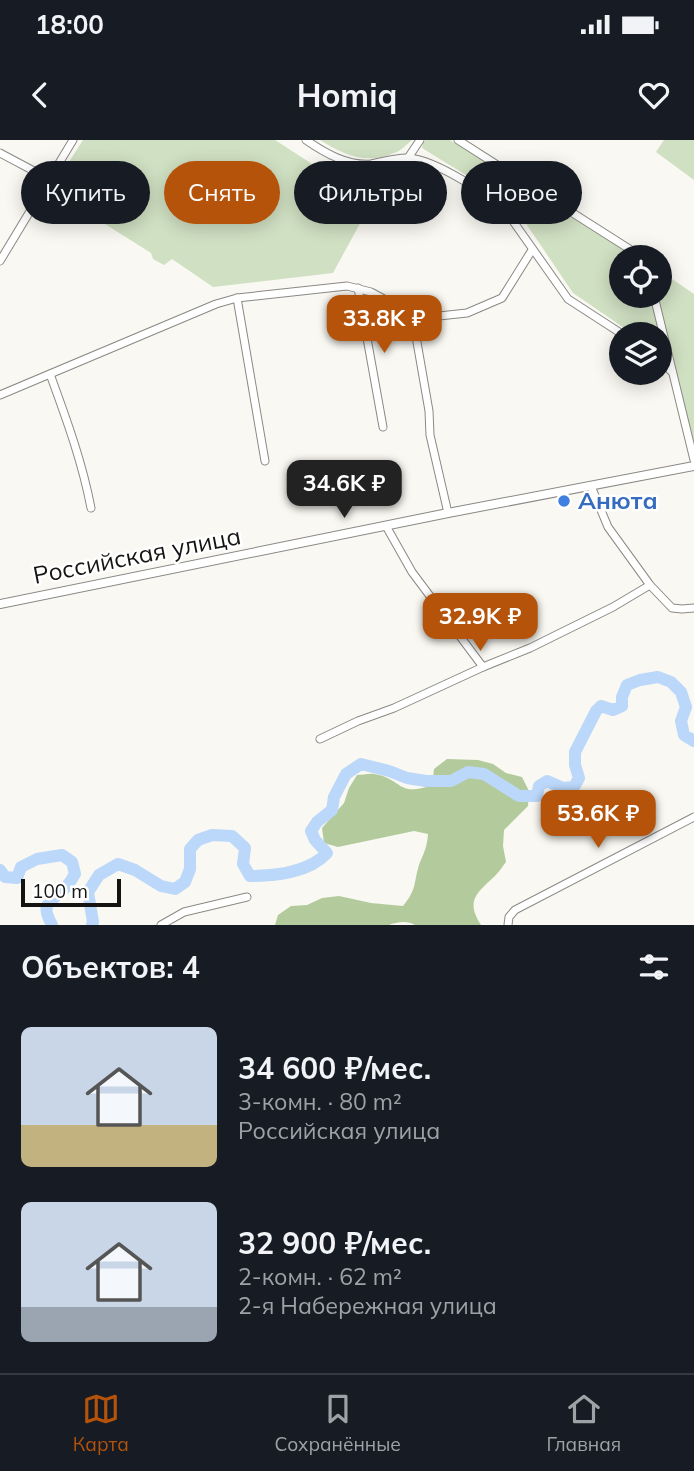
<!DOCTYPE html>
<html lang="ru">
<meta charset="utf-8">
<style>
body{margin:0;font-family:Mulish,sans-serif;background:#242831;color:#f1f3f6;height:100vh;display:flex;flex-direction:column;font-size:26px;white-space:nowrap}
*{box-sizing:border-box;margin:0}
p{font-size:23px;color:#9ea1a6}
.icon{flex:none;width:38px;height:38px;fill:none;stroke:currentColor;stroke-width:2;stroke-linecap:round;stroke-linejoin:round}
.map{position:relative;height:785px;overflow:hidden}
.drawer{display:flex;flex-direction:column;background:#171b24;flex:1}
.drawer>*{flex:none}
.top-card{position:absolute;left:21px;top:21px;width:653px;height:63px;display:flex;gap:14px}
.buttons{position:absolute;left:609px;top:105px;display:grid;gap:14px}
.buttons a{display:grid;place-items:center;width:63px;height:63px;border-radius:50%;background:#171b24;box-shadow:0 4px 18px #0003;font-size:35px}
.scale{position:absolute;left:21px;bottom:18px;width:100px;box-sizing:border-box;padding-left:7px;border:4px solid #151412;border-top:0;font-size:19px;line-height:24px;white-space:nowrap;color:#151412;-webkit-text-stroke:5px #fff;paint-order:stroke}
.price{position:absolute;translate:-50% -60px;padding:0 16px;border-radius:14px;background:#b45309;color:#fff;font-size:23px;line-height:46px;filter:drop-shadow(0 2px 4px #0008)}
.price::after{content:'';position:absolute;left:50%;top:42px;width:21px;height:16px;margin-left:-10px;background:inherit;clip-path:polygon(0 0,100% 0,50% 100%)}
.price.on{background:#222;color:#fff}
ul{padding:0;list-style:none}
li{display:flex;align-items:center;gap:21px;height:175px;padding:0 21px}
li span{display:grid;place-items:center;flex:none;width:196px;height:140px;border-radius:10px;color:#555}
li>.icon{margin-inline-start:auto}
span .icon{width:84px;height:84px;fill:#fffc;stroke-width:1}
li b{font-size:30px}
h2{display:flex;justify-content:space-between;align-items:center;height:84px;padding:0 21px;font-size:30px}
.pill{padding:0 24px;border-radius:32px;background:#171b24;box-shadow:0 4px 18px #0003;font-size:24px;line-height:63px}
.pill.on{background:#b45309;color:#fff}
.status{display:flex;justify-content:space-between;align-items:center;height:49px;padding:0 35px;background:#171b24;direction:ltr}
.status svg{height:19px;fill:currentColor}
header{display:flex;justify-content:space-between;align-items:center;height:91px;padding:0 21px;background:#171b24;font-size:32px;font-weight:700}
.tabs{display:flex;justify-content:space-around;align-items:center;height:98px;border-top:2px solid #363941;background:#171b24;font-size:19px;color:#9ea1a6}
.tabs a{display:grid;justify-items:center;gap:4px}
.tabs .on{color:#b45309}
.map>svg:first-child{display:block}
.green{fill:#d0e0c2}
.forest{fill:#b3cb9c}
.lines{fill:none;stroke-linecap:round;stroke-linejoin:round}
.river{stroke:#bbd7f9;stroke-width:12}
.minor-casing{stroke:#8b8984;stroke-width:9}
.tertiary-casing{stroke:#8b8984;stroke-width:10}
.minor{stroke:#fff;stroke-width:7}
.tertiary{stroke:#fff;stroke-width:8}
.shop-dot{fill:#3f7fe0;stroke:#fff;stroke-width:2.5}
.labels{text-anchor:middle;stroke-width:5;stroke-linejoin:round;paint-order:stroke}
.shop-label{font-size:24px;font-weight:bold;fill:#366cbe;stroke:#fff;text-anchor:start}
.street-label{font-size:24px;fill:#151412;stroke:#fff}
</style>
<div class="status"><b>18:00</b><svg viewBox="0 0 49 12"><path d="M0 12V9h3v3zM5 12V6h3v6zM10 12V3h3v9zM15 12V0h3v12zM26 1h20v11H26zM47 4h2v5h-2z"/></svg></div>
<header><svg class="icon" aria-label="back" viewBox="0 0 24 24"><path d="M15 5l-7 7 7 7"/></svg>Homiq<svg class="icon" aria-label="heart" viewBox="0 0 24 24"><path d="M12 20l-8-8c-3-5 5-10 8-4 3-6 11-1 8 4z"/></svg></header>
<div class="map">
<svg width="694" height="785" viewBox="0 0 694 785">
<rect width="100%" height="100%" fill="#f9f8f2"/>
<g class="green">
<path d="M83 0H275L360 55 370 65 333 133 213 147 172 119 164 125 153 119 151 113 51 50Z"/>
<path d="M320 0H412C407 4 401 11 394 13 366 25 344 15 320 0Z"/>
<path d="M426 0H450L630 112 634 117H621V156H651L661 197 660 198V194H633L573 153 527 85 505 59 422 8 423 3Z"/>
<path d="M664 0H694V40L656 12Z"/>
<path d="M672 139 694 154V304L657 156H660L661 142Z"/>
</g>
<path class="forest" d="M447 619 478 620 493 624 506 633 522 637 529 651 528 666 504 690 503 706 506 722C502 727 499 732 495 736 477 753 465 760 481 785H415C408 780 396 782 389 785H275L278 775 291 766 307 765 322 758 339 756 371 763 403 766C418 748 413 742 420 722 425 711 427 706 428 694L414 691 338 707 324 703 322 688 344 663 349 648 357 635C363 635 369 633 374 634 402 638 397 658 432 645L434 629Z"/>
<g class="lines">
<g class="river">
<path d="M0 730 5 737 17 738 21 727 37 719 62 715 72 722 75 734C72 739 69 744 65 748 51 764 39 761 52 785"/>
<path d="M92 785 93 782 88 752 99 735 118 724 135 730 161 746 175 749 185 742 190 729V709L198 700 212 695 232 696 245 708 243 724 250 736C276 736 308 733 327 713L315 700 311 691 317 682 332 670 334 657 346 634 361 624 389 631 407 638 426 641H451L468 632 484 634 519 656H537L539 646 547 641 563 648 574 647 579 638 575 625V612L596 571 601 566 613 570 622 566V557L627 545 640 540 658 537 671 542 681 552 686 567 681 581 684 595 694 601"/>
</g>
<defs>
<g id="minor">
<path d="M306 0C325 13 347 26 371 24 383 22 397 17 409 18 435 20 491 55 508 74L568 159 622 194"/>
<path d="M458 0 631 110 637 117"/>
<path d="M0 13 49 39"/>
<path d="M408 18 420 0"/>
<path d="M0 121 73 0"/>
<path d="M358 148 383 287"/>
<path d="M654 156 694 320"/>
<path d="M237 158 265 321"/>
<path d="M406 171 439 176 467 173 502 158 532 110"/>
<path d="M660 221 672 232"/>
<path d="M50 234C66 278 82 321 91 368"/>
<path d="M0 255 216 164 237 158 347 146 371 152 406 171 414 185 429 271 430 295 448 373"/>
<path d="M591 346 608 387 650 445 672 468 682 469 694 468"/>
<path d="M386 386 412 432 483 527"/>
<path d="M320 599 358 581 394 568 483 527 530 508 613 467 650 445"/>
<path d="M161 785 184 772 247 757"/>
<path d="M508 785 509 777 515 770 694 677"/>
</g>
<path id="tertiary" d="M0 464 448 373 694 326"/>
</defs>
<use href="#minor" class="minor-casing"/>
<use href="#tertiary" class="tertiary-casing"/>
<use href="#minor" class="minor"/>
<use href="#tertiary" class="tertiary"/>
</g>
<circle class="shop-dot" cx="564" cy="361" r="7"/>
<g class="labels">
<g class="shop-label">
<text x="578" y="369">Анюта</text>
</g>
<g class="street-label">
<text transform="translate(137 416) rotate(-11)" y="8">Российская улица</text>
</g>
</g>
</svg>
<div class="buttons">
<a><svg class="icon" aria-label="locate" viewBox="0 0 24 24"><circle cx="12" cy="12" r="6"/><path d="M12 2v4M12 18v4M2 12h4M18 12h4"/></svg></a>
<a><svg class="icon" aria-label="layers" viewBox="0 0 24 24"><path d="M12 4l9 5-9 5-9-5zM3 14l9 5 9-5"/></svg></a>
</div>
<div class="scale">100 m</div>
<b class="price" style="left:384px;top:215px">33.8K ₽</b>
<b class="price on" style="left:344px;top:380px">34.6K ₽</b>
<b class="price" style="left:480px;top:513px">32.9K ₽</b>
<b class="price" style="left:598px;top:710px">53.6K ₽</b>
<div class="top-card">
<a class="pill">Купить</a>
<a class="pill on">Снять</a>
<a class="pill">Фильтры</a>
<a class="pill">Новое</a>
</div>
</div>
<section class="drawer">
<h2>Объектов: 4<svg class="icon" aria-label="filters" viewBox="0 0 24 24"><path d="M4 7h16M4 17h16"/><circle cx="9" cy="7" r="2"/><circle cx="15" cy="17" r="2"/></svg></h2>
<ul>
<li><span style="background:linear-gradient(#c9d6e8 70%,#c2b280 0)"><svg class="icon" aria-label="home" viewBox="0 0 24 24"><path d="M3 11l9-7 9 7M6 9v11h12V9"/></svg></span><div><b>34 600 ₽/мес.</b><p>3-комн. · 80 m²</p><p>Российская улица</p></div></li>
<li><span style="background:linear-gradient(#c9d6e8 75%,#9aa5b1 0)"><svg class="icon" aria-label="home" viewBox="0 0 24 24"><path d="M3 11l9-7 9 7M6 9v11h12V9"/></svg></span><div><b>32 900 ₽/мес.</b><p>2-комн. · 62 m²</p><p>2-я Набережная улица</p></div></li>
</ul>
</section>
<nav class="tabs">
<a class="on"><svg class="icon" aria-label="map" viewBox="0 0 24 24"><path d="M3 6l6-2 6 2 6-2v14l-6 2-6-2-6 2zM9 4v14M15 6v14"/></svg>Карта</a>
<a><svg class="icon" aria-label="saved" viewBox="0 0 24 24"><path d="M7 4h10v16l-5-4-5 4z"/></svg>Сохранённые</a>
<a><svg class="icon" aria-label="home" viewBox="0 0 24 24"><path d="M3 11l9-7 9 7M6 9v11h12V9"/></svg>Главная</a>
</nav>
